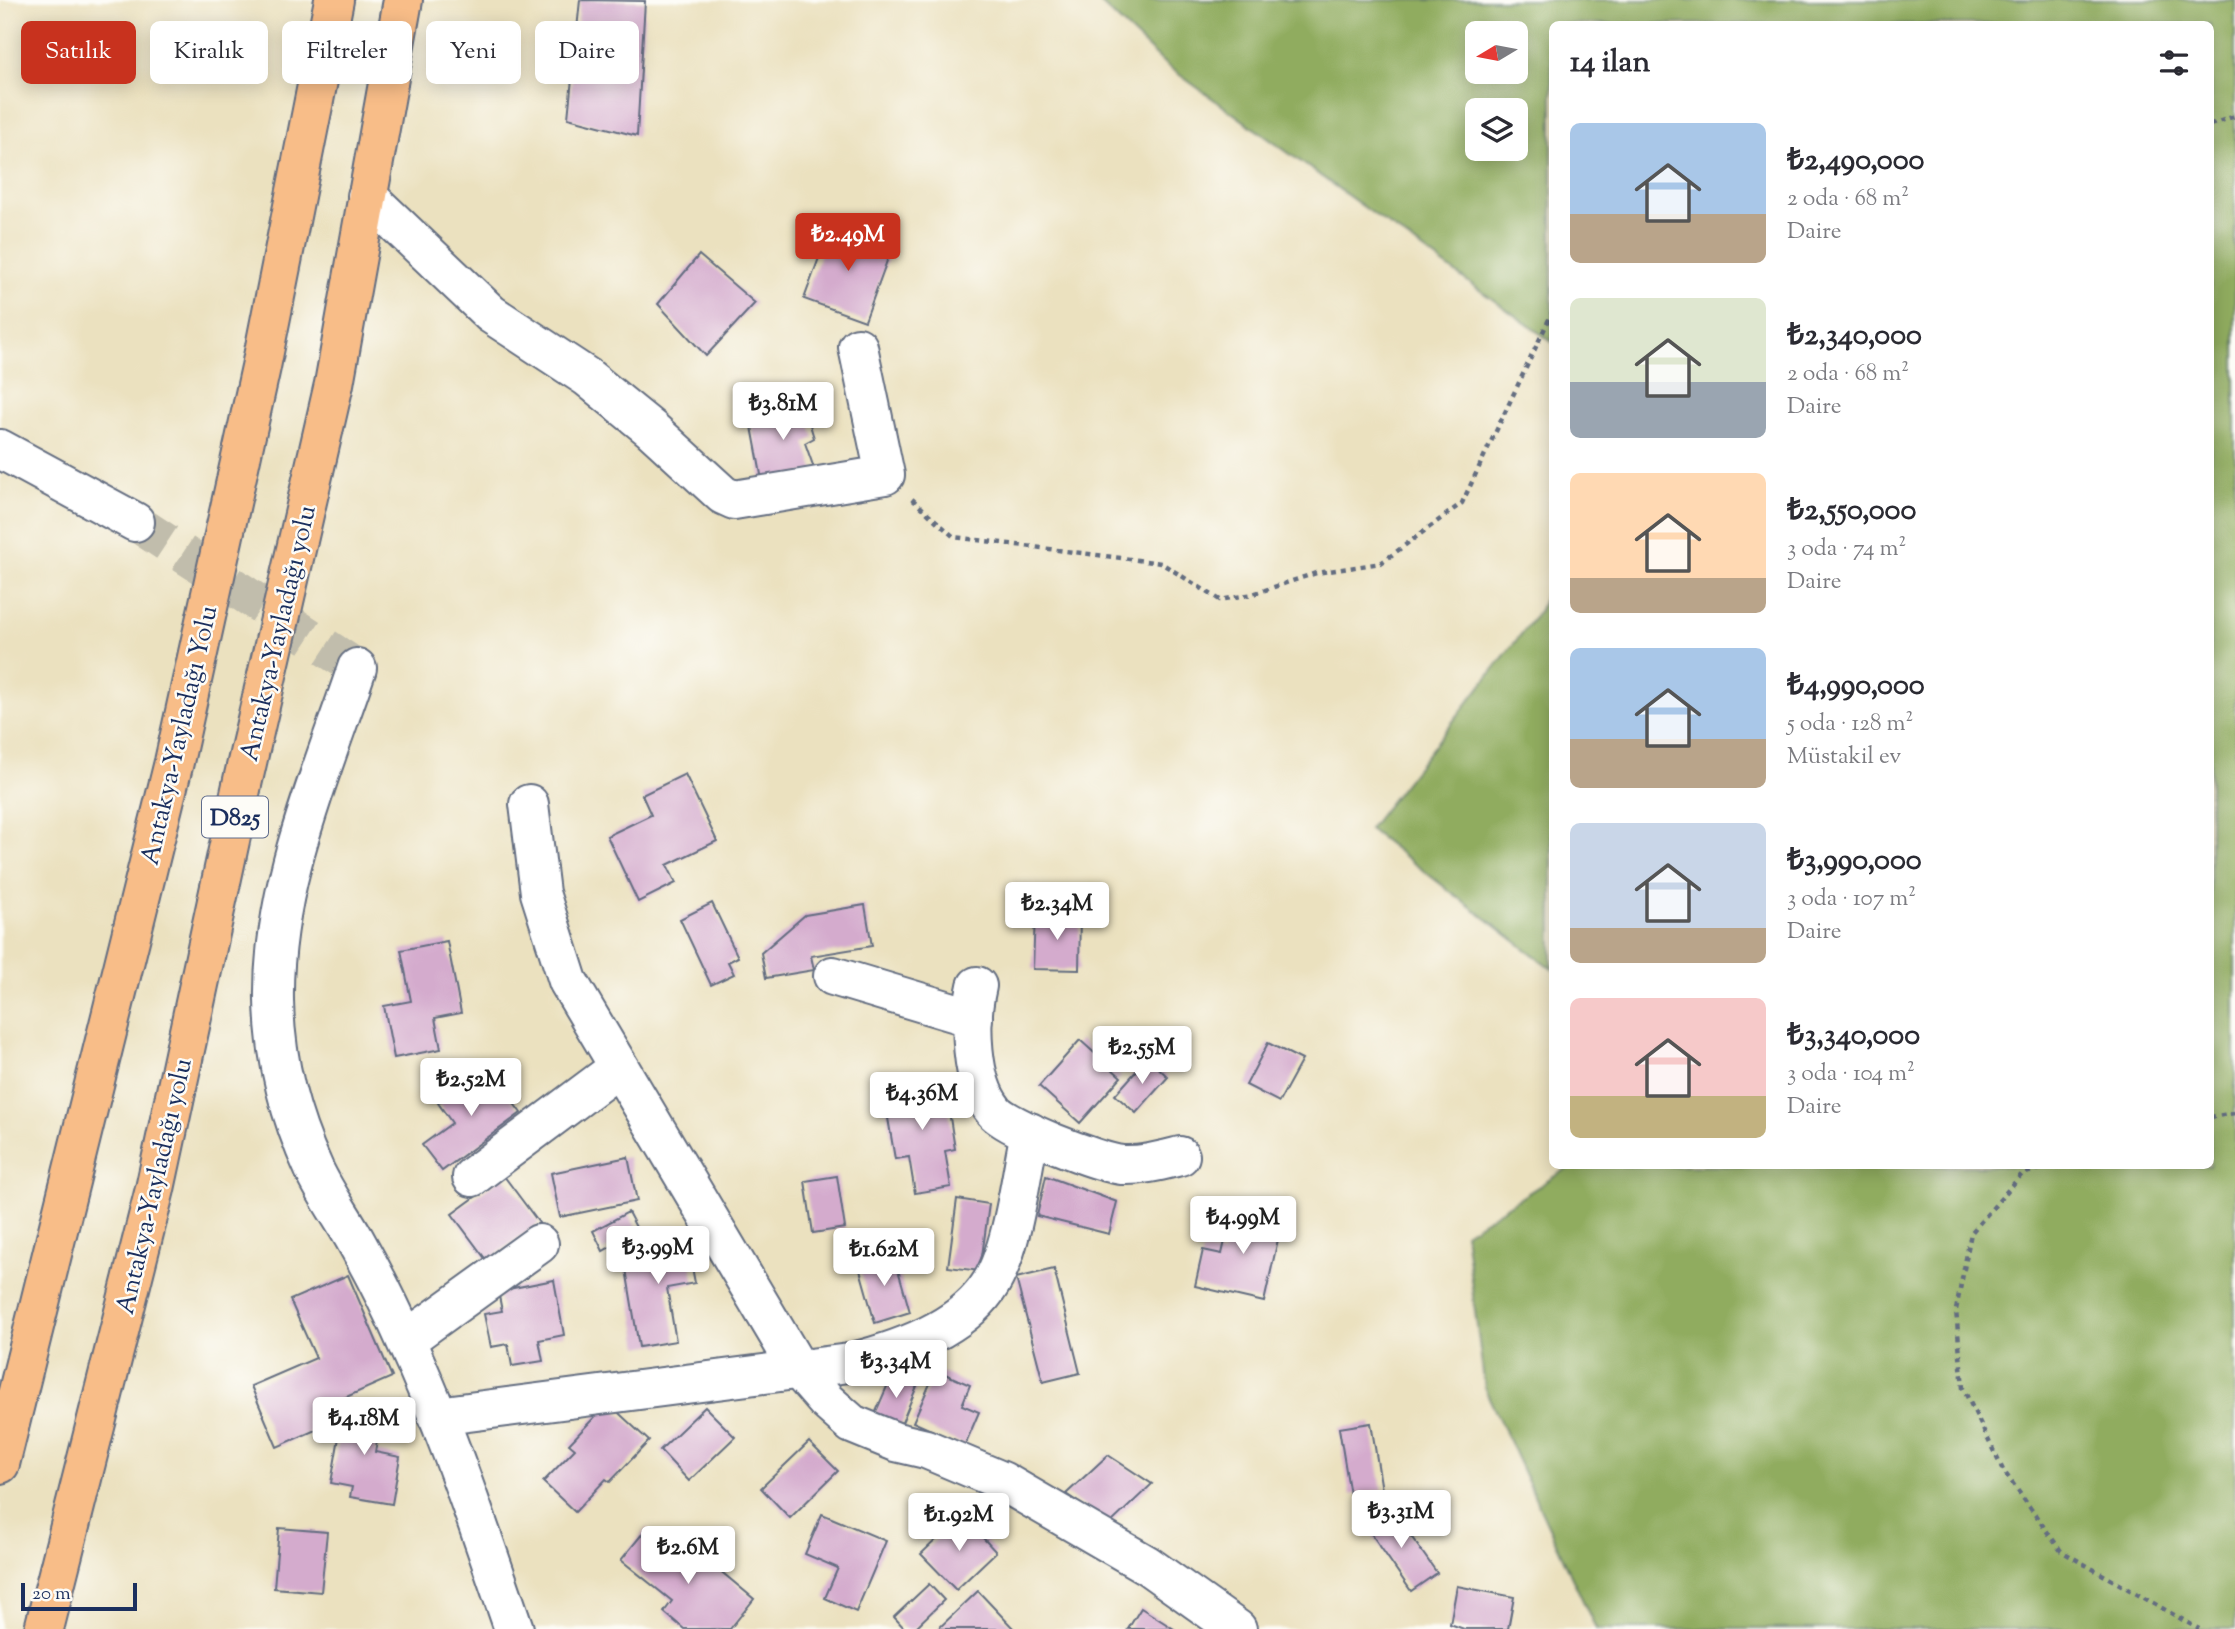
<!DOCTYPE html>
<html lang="tr">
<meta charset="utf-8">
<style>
body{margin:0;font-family:"Sorts Mill Goudy",serif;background:#f7f7f7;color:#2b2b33;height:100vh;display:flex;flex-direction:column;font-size:26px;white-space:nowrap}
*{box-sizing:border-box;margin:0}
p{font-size:23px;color:#7c7c81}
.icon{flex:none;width:38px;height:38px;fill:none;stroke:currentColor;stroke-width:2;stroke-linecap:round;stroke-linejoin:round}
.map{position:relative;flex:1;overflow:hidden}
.sheet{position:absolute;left:1549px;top:21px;width:665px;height:1148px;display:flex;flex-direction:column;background:#fff;border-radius:10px;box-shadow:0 4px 18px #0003}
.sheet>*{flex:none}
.top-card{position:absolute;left:21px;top:21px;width:665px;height:63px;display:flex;gap:14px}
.needle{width:46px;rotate:260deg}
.buttons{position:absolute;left:1465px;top:21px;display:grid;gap:14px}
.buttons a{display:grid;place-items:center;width:63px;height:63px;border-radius:10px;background:#fff;box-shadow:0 4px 18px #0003;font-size:35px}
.scale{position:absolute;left:21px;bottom:18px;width:116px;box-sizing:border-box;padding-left:7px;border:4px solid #1b2f5e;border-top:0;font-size:19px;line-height:24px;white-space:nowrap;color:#1b2f5e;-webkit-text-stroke:5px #fdfcf7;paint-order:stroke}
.price{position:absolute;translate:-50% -60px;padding:0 16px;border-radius:7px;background:#fff;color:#222;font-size:23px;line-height:46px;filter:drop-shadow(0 2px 4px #0008)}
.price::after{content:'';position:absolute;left:50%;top:42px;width:21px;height:16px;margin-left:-10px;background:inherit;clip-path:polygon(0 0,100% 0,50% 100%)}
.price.selected{background:#c8321e;color:#fff}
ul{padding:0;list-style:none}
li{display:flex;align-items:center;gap:21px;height:175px;padding:0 21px}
li span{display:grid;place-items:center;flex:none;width:196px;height:140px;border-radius:10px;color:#555}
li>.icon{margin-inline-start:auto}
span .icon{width:84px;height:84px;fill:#fffc;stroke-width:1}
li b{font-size:30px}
h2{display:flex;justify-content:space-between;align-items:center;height:84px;padding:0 21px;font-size:30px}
.tag{padding:0 24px;border-radius:10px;background:#fff;box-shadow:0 4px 18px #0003;font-size:24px;line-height:63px}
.tag.selected{background:#c8321e;color:#fff}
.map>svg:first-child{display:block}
.forest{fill:#90ac5e;stroke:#566e5e;stroke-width:2;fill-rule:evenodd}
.building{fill:#d4abcd}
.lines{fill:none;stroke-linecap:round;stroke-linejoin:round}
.minor-tunnel{stroke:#c1bdac;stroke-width:38;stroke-dasharray:38 19;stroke-linecap:butt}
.minor-casing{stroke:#646d80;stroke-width:42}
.highway-casing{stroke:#646d80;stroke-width:42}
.path{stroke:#646d80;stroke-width:4.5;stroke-dasharray:5 5;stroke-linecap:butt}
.minor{stroke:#fff;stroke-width:38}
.highway{stroke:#f8bd88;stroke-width:38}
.labels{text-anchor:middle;stroke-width:5;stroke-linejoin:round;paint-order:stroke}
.shield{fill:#fdfcf7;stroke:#5f6c8c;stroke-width:2}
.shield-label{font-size:24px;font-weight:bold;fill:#1b2f5e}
.street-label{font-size:26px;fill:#1b2f5e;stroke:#fdfcf7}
</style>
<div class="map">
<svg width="2235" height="1629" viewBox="0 0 2235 1629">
<rect width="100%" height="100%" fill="#fdfcf7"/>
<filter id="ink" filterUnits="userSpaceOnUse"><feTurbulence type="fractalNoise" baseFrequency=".0143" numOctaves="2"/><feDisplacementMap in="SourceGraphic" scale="14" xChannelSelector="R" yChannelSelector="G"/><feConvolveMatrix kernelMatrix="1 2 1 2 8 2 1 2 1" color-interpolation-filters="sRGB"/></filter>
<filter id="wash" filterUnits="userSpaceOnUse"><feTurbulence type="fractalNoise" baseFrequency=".00686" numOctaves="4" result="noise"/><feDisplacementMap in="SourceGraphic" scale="28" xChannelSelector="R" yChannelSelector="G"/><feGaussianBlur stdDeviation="1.57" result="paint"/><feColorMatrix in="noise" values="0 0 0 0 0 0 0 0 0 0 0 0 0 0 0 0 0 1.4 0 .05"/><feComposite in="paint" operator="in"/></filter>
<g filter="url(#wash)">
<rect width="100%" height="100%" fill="#ebe1bf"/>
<g class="forest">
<path d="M1097 0H2235V1629H1596L1485 1389 1465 1233 1571 1166H2210V24H1552V342L1166 65ZM1477 33H1516V72H1477ZM1477 110H1516V149H1477Z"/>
<path d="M1552 576V969L1369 829 1540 610Z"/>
</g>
<g id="blocks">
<g class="building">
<path d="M580 0 645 1 637 136 568 118Z"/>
<path d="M831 225 892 247 865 321 804 299Z"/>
<path d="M699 255 755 303 706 356 658 304Z"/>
<path d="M803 402 814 438 805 443 815 471 762 480 750 416Z"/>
<path d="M685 774 717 841 667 865 676 883 638 902 607 836 651 815 642 795Z"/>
<path d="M712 903 738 957 728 962 734 974 711 985 680 919Z"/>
<path d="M865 905 872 946 811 956 814 970 766 978 761 953 805 915Z"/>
<path d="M1035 914 1080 915 1079 970 1033 969Z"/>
<path d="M447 941 461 1013 435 1018 441 1049 394 1058 384 1006 411 1001 401 950Z"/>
<path d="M1080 1040 1121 1077 1080 1123 1039 1086Z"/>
<path d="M1268 1043 1302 1060 1279 1102 1246 1085Z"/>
<path d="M1148 1058 1168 1077 1136 1113 1115 1095Z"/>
<path d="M487 1067 521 1113 442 1171 422 1145 452 1123 438 1103Z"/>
<path d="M944 1080 955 1149 945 1151 951 1187 915 1193 909 1157 895 1159 883 1089Z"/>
<path d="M628 1157 637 1201 560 1217 551 1173Z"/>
<path d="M504 1176 539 1223 487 1261 452 1214Z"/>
<path d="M837 1176 845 1228 813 1233 805 1181Z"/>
<path d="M1046 1176 1117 1202 1109 1234 1037 1216Z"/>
<path d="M957 1199 989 1204 980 1271 948 1267Z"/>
<path d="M1233 1206 1283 1217 1264 1302 1195 1286 1203 1250 1222 1254Z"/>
<path d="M628 1212 638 1231 603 1251 593 1231Z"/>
<path d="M685 1230 695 1283 667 1288 676 1341 639 1347 625 1263 645 1259 643 1247 652 1246 651 1236Z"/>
<path d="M893 1252 910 1312 875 1323 858 1263Z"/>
<path d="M1054 1269 1080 1373 1043 1382 1016 1278Z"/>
<path d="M348 1275 392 1377 321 1408 327 1425 277 1447 251 1386 316 1358 290 1300Z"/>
<path d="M554 1280 564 1335 539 1340 543 1361 512 1366 508 1344 491 1347 484 1314 502 1311 498 1291Z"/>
<path d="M936 1370 970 1385 962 1405 979 1412 965 1445 913 1422Z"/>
<path d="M892 1375 917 1386 901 1425 875 1414Z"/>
<path d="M345 1403 383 1410 375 1452 400 1457 392 1504 350 1497 352 1487 331 1483Z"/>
<path d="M608 1403 649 1441 610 1482 606 1479 575 1512 543 1482 575 1449 569 1444Z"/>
<path d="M705 1407 735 1437 689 1481 660 1450Z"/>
<path d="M1371 1423 1382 1490 1350 1495 1339 1428Z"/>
<path d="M809 1442 838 1471 790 1518 761 1488Z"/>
<path d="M1108 1455 1152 1484 1110 1524 1066 1494Z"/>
<path d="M1391 1508 1437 1573 1411 1591 1366 1526Z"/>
<path d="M822 1514 886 1541 856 1612 825 1598 838 1568 805 1554Z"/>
<path d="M962 1515 996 1552 956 1590 921 1554Z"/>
<path d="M279 1528 327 1532 321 1592 274 1588Z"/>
<path d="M647 1528 698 1569 706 1559 754 1599 730 1629H684L664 1612 672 1601 621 1560Z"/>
<path d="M929 1584 944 1600 914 1629H905L894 1617Z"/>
<path d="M1457 1586 1514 1597 1508 1629H1464L1450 1624Z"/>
<path d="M978 1591 1014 1629H938Z"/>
<path d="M1141 1608 1174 1629H1128Z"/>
</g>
</g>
</g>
<g filter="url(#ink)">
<use href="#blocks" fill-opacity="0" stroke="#646d80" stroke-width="2"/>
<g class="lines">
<path class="minor-tunnel" d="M135 522 357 668"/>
<defs>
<g id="minor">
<path d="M367 196 491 314 587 377 651 429 723 495 734 500 885 475 858 347"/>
<path d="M0 449 135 522"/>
<path d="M357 668C321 775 272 885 274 1000 275 1058 290 1117 314 1169 325 1193 341 1215 354 1238 372 1270 389 1303 404 1337 448 1432 480 1531 514 1629"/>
<path d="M529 804 540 893 568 981 799 1370 826 1401 852 1424 896 1442 926 1449 1002 1481 1147 1565 1237 1629"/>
<path d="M833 976 973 1018"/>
<path d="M977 986C969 1020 970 1082 994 1111 1006 1127 1100 1163 1122 1165 1142 1166 1160 1161 1180 1156"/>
<path d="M472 1177 618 1068"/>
<path d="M406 1340 539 1244"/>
<path d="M437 1416 849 1363C898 1351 963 1329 991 1283 1013 1248 1021 1174 1030 1132"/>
</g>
<g id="highway">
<path d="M0 1464 174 762 261 367 334 0"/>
<path d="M44 1629 155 1189 243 780 334 384 403 0"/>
</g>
</defs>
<use href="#minor" class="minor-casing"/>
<use href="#highway" class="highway-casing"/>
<g class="path">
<path d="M2210 125 2235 116"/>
<path d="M912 499 954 537 1161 563 1220 600 1253 594 1316 573 1381 563 1462 503 1552 313"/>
<path d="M2210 1117 2235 1113"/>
<path d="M2050 1166 2022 1174 1971 1233 1956 1310 1963 1388 2003 1470 2061 1551 2199 1629"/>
</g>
<use href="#minor" class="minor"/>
<use href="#highway" class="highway"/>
</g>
</g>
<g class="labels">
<rect class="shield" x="202" y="796.5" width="66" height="41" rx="5"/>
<g class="shield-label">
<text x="235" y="825">D825</text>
</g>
<g class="street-label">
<text transform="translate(277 633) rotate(-77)" y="9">Antakya-Yayladağı yolu</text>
<text transform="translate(178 735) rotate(-77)" y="9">Antakya-Yayladağı Yolu</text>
<text transform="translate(153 1186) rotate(-77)" y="9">Antakya-Yayladağı yolu</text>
</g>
</g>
</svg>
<div class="buttons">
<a><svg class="needle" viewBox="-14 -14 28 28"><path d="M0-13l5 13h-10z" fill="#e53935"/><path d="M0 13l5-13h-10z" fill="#7c7c81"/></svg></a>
<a><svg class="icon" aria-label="layers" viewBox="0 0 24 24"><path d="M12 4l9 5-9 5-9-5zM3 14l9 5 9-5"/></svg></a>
</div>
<div class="scale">20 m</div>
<b class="price selected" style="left:848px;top:273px">₺2.49M</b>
<b class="price" style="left:783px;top:442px">₺3.81M</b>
<b class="price" style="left:1057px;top:942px">₺2.34M</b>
<b class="price" style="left:1142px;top:1086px">₺2.55M</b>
<b class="price" style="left:471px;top:1118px">₺2.52M</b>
<b class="price" style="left:922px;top:1132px">₺4.36M</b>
<b class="price" style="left:1243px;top:1256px">₺4.99M</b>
<b class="price" style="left:658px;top:1286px">₺3.99M</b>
<b class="price" style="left:884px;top:1288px">₺1.62M</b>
<b class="price" style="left:896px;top:1400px">₺3.34M</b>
<b class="price" style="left:364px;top:1457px">₺4.18M</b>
<b class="price" style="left:1401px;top:1550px">₺3.31M</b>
<b class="price" style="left:959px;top:1553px">₺1.92M</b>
<b class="price" style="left:688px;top:1586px">₺2.6M</b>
<div class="top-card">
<a class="tag selected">Satılık</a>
<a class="tag">Kiralık</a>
<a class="tag">Filtreler</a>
<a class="tag">Yeni</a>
<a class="tag">Daire</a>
</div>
<section class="sheet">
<h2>14 ilan<svg class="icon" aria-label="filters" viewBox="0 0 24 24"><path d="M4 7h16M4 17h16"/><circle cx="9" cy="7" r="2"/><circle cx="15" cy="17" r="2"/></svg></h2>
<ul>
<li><span style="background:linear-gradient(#a9c7e8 65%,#b9a48a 0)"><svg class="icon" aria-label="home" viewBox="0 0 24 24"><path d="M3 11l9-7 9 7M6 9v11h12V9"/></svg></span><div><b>₺2,490,000</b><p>2 oda · 68 m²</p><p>Daire</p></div></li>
<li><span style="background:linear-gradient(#dfe7d0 60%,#9aa5b1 0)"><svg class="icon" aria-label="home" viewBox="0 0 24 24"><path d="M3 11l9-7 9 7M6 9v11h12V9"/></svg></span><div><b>₺2,340,000</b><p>2 oda · 68 m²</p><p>Daire</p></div></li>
<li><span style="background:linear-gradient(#ffd9b3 75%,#b9a48a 0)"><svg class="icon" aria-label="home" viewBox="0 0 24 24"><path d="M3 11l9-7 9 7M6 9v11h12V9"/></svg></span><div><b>₺2,550,000</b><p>3 oda · 74 m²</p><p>Daire</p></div></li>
<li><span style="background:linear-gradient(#a9c7e8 65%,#b9a48a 0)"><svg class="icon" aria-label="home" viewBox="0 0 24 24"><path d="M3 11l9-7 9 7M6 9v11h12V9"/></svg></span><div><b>₺4,990,000</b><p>5 oda · 128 m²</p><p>Müstakil ev</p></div></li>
<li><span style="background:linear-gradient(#c9d6e8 75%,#b9a48a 0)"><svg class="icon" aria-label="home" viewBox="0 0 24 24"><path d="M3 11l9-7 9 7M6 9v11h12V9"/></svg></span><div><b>₺3,990,000</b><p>3 oda · 107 m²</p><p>Daire</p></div></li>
<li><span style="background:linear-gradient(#f6c9c9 70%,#c2b280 0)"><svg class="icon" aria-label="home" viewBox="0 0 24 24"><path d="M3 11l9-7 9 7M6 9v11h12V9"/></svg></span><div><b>₺3,340,000</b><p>3 oda · 104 m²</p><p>Daire</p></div></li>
</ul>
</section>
</div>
